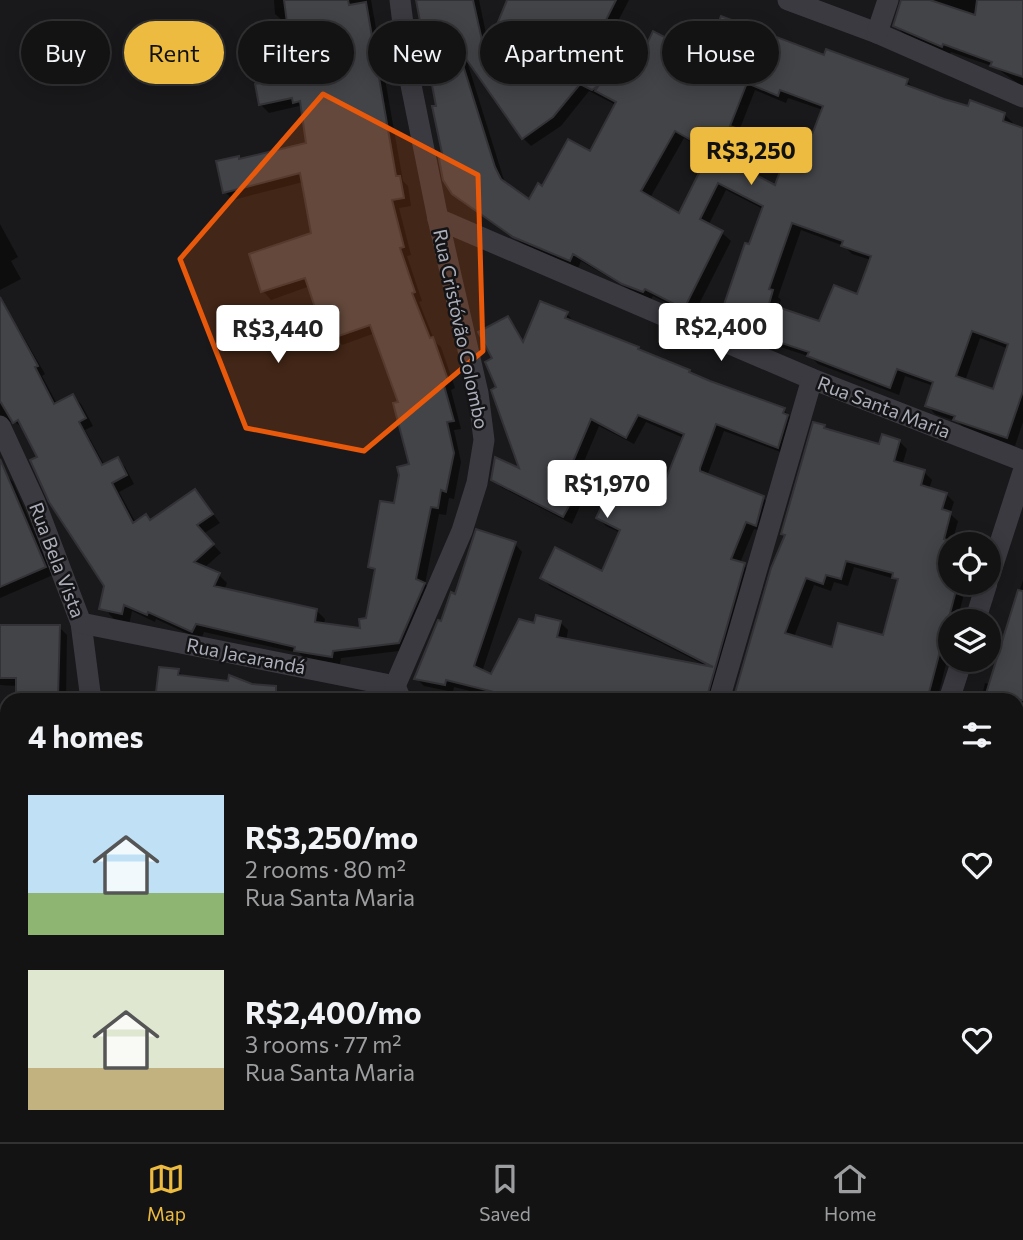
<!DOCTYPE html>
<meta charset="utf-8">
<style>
body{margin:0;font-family:Commissioner,sans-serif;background:#202022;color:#f1f3f6;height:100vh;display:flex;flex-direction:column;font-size:26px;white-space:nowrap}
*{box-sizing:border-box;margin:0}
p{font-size:23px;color:#9d9ea0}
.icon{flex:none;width:38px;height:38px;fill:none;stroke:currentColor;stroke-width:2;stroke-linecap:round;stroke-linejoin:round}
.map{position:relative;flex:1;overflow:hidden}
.drawer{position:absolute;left:0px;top:693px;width:1024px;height:450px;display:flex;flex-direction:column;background:#131314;border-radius:21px 21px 0 0;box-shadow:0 4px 18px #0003,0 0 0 2px #323234}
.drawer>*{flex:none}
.hud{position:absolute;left:21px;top:21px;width:982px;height:63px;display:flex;gap:14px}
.controls{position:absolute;left:938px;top:532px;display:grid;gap:14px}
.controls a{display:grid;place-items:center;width:63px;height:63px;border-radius:50%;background:#131314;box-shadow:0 4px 18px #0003,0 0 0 2px #323234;font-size:35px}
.price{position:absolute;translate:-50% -60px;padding:0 16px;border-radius:7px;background:#fff;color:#222;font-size:23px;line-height:46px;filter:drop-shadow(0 2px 4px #0008)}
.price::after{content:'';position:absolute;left:50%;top:42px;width:21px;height:16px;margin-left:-10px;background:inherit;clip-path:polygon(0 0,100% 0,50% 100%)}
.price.active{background:#ecbb3f;color:#111}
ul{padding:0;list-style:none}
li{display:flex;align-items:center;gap:21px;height:175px;padding:0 28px}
li span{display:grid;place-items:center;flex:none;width:196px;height:140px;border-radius:0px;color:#555}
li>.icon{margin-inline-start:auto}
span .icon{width:84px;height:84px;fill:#fffc;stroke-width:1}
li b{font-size:30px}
h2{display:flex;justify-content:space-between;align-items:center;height:84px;padding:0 28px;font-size:30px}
.tag{padding:0 24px;border-radius:32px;background:#131314;box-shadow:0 4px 18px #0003,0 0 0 2px #323234;font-size:24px;line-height:63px}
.tag.active{background:#ecbb3f;color:#111}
.tab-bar{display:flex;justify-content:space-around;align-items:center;height:98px;border-top:2px solid #323234;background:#131314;font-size:19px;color:#9d9ea0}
.tab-bar a{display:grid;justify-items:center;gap:4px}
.tab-bar .active{color:#ecbb3f}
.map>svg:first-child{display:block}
.shadow{fill:#0007;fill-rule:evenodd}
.building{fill:#434448;stroke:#333337;stroke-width:2;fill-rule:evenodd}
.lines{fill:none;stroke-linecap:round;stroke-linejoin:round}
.street{stroke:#3a3a40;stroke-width:21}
.marked{fill:#e8590c;fill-opacity:0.2;stroke:#e8590c;stroke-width:5;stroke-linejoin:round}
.labels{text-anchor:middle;stroke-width:5;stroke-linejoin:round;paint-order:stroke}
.street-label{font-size:19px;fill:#acafba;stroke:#141416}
</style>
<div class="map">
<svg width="1023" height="1142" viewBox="0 0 1023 1142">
<rect width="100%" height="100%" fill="#19191b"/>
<g class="shadow">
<path d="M274 0H371L403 181 408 186 411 206 399 208 411 255 407 256 422 301 419 302 435 342 441 347 455 388 451 390 461 429 454 430 461 462 454 499 449 498 446 515 439 514 425 584 433 592 407 650 341 658 340 664 304 658 299 653 204 632 202 637H195L156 619 155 622 132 611 129 625 117 622 109 614 105 585 24 429 15 422H2L0 425V326L11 320 19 329 45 374 42 376 57 404 73 396 81 404 93 426 85 430 105 466 117 459 125 467 134 484 119 492 136 523 151 522 195 491 220 523 203 534 221 553 204 568 219 575 227 583 224 590 317 611 325 619 324 625 362 630 368 620 376 573 370 567 411 465 400 403 375 333 342 345 334 337 331 326H329L320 318 310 286 271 300 263 291 251 255 313 234 303 182 233 200 225 192 238 158 241 160 308 144 303 110 299 106 269 113 261 105 296 77 289 22H284L275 14Z"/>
<path d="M418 0H479L489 48 509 0H629L606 44 641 60 825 57 907 81 915 90 969 108 1004 114 1013 123 1012 126 1023 130V422L1015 446 964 428 958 422 935 414 927 405 934 386 905 376 899 395 818 364 811 357 728 330 720 321 763 209 726 190 708 226 722 233 731 241 693 316 653 296 651 299 632 291 581 261 578 268 523 244 462 202 453 193 444 154 438 107ZM465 55 523 138 531 146 561 126 589 91 616 105 591 154 543 188 529 202 507 185 503 177ZM755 90 786 103 788 98 823 110 807 152 776 187 742 170 753 142 739 131ZM684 138 710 153 679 215 650 198ZM801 230 844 246 852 254 871 260 858 296 820 323 778 309 781 300 778 297ZM980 338 1009 349 994 391 965 381Z"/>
<path d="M902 0H1023V87L995 67 951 52 950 54 904 34 895 25Z"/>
<path d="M0 224 18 257 11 261 21 279 0 290Z"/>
<path d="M567 314 574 322 689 371 694 376 784 410 791 418 786 454 724 431 707 476 763 498 771 506 764 532 754 529 740 563 752 572 715 700H506L454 687 453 692 424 686 416 678 456 596 515 544 522 552 482 672 492 676 536 626 560 622 568 630 566 641 708 667 550 586 542 578 603 573 621 533 606 526 598 518 666 484 684 438 646 422 634 444 599 426 569 497 580 506 572 524 501 487 493 479 522 471 498 388 494 359 507 318 515 326 524 342Z"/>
<path d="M824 427 828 431 880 446 899 441 907 449 902 466 924 472 932 480 929 489 946 494 954 502 950 514 958 521 952 543 955 544H950V583H963L966 586 957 621H950V648L937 700H734L786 536 783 533ZM854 567 895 579 899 583 884 637 833 649 794 637 814 585 831 591 834 582 848 586Z"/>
<path d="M0 468 13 482 53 575 0 598Z"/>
<path d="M1023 580V820L1017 818V700H981L985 683 991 685Z"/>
<path d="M0 626 59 627 67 635 66 700H18V686L0 685Z"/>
<path d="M178 671 185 678 269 692 301 700H157Z"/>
<rect x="0" y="721" width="7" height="174"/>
<path d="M1017 873 1023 875V966L1017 965Z"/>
<path d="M0 941H7V1064H3L7 1105V1136H136V1142H92V1138L49 1142H0Z"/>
<path d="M1017 1002 1023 1006V1048H1017Z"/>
<path d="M182 1136H254L255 1142H183Z"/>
<path d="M281 1136 289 1142H260Z"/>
<path d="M376 1136H491L495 1142H350V1139Z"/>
<path d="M540 1136H724L725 1142H541Z"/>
<rect x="783" y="1136" width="148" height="6"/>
<path d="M1023 1136V1142H973V1140Z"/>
</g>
<g class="building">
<path d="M284 0H348L349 5 366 2 396 176H400L404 198 392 200 404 247 400 248 415 292 412 293 430 338 433 337 448 380 443 382 454 421 447 422 454 453 446 492 441 490 438 508 431 507 416 579 425 583 399 643 333 651 332 657 294 651 295 647 196 624 192 632 148 612 147 615 124 605 122 614 99 609 104 586 49 502 30 460 37 457 18 420 13 423 0 401V297L38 366 35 367 54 404 73 394 86 418 79 422 102 465 118 457 127 475 112 483 133 523 146 514 150 520 195 489 213 514 197 525 214 544 194 562 220 573 214 586 317 609 315 622 360 628 359 619 366 618 375 569 368 567 380 501 394 503 399 475 397 467 409 464 393 403 398 402 370 325 333 338 326 317 319 319 305 278 261 292 249 254 311 233 300 173 223 193 216 161 239 156V159L306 143 300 101 293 103 292 98 259 105 255 84 294 76Z"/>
<path d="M416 0H473L485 54 507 0H616L597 38 640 58 653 31 705 58 721 16 824 55 826 49 908 79 906 85 944 99 968 106 970 100 1005 113 1003 121 1023 128V391L1007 438 953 420 955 416 925 406 933 382 897 369 890 388 807 356 809 352 718 322 745 243 749 244 763 206 718 183 700 219 723 231 684 309 645 289 643 292 622 284 573 254 570 261 513 237 452 194 443 180 438 154 442 153 432 106H436ZM457 46 522 139 553 117 580 84 592 90 599 85 595 91 616 102 590 151 568 139 542 186 538 183 529 199 501 179 495 167ZM747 83 778 96 780 90 823 106 806 150 790 144 775 185 733 163 746 132 730 126ZM675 131 710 151 679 213 641 191ZM792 223 843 241 841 246 871 256 857 294 834 285 819 321 769 304 773 290 769 289ZM972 331 1008 344 993 389 956 376Z"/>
<path d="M901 0H930L975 15 977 0H1023V77L990 66 992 62 943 44 942 47 893 26Z"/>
<path d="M540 301 568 312 565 318 639 347 638 349 690 370 689 372 710 381 785 408 783 413 788 415 778 448 716 424 700 468V471L764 496 756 526 746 522 731 559 745 563 706 700H526L446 680 445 685 414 679 438 620 441 621 451 592 455 594 476 529 516 542 474 666 491 674 519 619 534 623 536 615 561 621 557 637 713 667 540 578 555 547 602 571 620 530 596 518 623 461 665 481 684 434 638 415 626 438 591 419 561 490 574 497 563 517 491 480 495 457 519 468 491 390 496 387 485 362 492 358 478 332 508 316 523 342Z"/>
<path d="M813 422 825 425 824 428 879 444 882 434 900 440 894 461 925 470 921 485 947 493 942 509 951 512 944 539 950 541V583H958L927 700H733L771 568 785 535 781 534ZM846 561 893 573 892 578 898 579 883 635 838 623 832 647 785 633 806 578 823 584 826 575 841 579Z"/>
<path d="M0 459 46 567 0 587Z"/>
<path d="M1018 590 1023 591V700H984Z"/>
<path d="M0 625H60L58 698 16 697V678H0Z"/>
<path d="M159 667 179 669 178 675 228 681 229 675 252 684 276 686V693L290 698V700H155Z"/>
</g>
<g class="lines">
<g class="street">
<path d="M788 0 877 33 1023 97"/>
<path d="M877 33 888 0"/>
<path d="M438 219 812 379 1023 461"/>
<path d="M0 426 35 502 81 623 91 700"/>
<path d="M989 577 1023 472"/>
<path d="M975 621 987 583"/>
<path d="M81 623 395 686 401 700"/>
<path d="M395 686 462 531 477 483 484 440 478 393 438 219 410 80 400 0"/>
<path d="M719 700 812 379"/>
<path d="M949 700 962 660"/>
<path d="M1017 838 1023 840"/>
<path d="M0 920H7"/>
<path d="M151 1136 152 1142"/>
<path d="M512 1136 514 1142"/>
<path d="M939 1136 940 1142"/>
</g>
</g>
<path class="marked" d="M323 94 478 175 483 351 364 451 246 428 180 259Z"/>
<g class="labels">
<g class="street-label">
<text transform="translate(461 329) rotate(78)" y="7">Rua Cristóvão Colombo</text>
<text transform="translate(884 407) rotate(21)" y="7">Rua Santa Maria</text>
<text transform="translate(57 560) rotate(69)" y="7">Rua Bela Vista</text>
<text transform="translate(246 656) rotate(11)" y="7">Rua Jacarandá</text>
</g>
</g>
</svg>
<div class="controls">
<a><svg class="icon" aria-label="locate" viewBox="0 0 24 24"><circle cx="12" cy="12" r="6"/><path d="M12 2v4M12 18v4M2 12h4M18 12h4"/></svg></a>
<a><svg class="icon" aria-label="layers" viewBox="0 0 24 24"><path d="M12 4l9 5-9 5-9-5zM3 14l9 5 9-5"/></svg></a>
</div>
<b class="price active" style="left:751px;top:187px">R$3,250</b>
<b class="price" style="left:721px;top:363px">R$2,400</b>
<b class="price" style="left:278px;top:365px">R$3,440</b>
<b class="price" style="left:607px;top:520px">R$1,970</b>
<div class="hud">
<a class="tag">Buy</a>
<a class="tag active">Rent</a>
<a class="tag">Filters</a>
<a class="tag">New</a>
<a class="tag">Apartment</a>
<a class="tag">House</a>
</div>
<section class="drawer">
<h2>4 homes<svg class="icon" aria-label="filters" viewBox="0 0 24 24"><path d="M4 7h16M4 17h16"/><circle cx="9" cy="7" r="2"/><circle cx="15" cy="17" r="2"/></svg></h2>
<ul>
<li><span style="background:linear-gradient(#bfe0f5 70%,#8fb573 0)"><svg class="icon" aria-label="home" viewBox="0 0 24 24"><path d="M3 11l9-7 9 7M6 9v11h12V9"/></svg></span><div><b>R$3,250/mo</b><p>2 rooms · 80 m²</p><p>Rua Santa Maria</p></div><svg class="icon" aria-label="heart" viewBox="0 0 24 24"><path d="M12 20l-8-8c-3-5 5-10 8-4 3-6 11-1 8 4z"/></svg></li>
<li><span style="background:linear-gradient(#dfe7d0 70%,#c2b280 0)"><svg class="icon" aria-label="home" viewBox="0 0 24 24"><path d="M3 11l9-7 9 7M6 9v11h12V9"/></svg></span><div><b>R$2,400/mo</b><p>3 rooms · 77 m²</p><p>Rua Santa Maria</p></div><svg class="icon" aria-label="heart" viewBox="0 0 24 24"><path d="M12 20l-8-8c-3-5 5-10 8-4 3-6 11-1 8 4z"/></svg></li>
</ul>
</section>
</div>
<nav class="tab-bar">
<a class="active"><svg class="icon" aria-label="map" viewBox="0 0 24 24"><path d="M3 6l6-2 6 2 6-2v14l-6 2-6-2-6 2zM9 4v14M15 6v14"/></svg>Map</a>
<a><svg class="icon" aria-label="saved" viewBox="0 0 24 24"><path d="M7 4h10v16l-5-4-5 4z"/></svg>Saved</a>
<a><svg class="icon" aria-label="home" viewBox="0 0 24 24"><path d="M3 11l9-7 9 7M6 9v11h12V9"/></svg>Home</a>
</nav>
